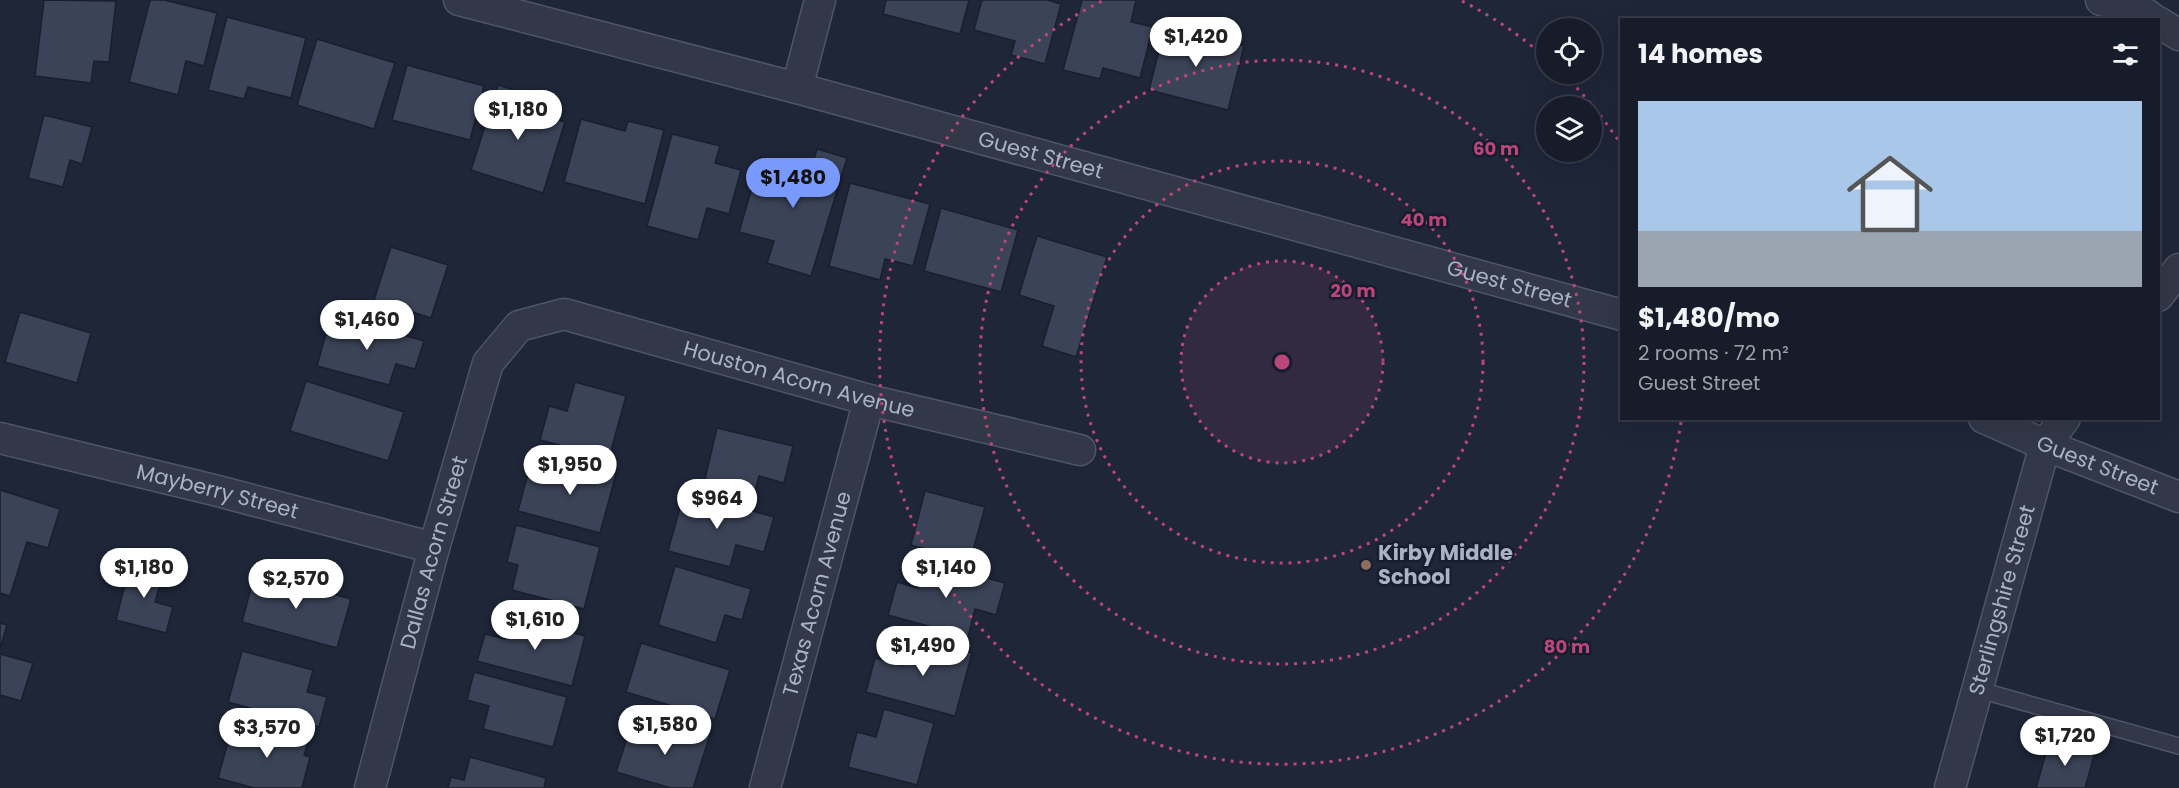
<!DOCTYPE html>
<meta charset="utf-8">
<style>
body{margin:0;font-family:Poppins,sans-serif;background:#202532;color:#f1f3f6;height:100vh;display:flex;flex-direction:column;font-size:22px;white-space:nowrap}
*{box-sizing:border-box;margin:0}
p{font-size:20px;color:#9ea1a8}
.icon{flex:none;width:33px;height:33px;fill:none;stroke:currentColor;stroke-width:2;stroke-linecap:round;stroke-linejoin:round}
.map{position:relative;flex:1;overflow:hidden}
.details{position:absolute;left:1620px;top:18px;width:540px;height:402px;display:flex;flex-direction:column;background:#171c2a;border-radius:0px;box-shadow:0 6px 24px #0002,0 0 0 2px #363a47}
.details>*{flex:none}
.buttons{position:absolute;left:1536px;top:18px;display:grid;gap:12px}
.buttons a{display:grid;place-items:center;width:66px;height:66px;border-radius:50%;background:#171c2a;box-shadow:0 6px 24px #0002,0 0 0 2px #363a47;font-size:30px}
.price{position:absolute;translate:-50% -51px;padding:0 14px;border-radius:21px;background:#fff;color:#222;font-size:20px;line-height:39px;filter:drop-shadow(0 2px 3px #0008)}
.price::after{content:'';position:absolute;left:50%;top:36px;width:18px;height:14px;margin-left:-9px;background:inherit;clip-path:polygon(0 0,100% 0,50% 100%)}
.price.on{background:#7a99fd;color:#111}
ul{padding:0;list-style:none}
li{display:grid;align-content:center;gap:12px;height:318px;padding:0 18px}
li span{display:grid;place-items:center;height:186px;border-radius:0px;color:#555}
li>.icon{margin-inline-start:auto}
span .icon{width:108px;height:108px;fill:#fffc;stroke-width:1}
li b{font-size:26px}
h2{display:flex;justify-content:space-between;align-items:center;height:72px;padding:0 18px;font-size:26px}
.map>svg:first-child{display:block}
.building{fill:#3b4358;stroke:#1a1f2f;stroke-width:1.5}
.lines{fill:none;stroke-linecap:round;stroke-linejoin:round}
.lane-casing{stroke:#505566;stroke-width:18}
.street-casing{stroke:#505566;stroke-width:33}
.lane{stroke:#323848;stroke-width:15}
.street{stroke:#323848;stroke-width:30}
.ring{fill:none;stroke:#bb467b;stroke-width:3;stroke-dasharray:3 6}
.education-dot{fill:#8d6e63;stroke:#181d2d;stroke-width:2}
.labels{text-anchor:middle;stroke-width:5;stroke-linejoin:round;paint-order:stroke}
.street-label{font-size:21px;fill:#acb2c5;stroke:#181d2d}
.poi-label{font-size:21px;font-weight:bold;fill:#acb2c5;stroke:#181d2d;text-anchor:start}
.centre{fill:#bb467b;stroke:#181d2d;stroke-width:3}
.ring-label{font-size:18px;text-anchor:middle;font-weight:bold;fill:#bb467b;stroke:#181d2d;stroke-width:5;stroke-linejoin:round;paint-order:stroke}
</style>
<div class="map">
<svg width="2179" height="788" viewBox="0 0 2179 788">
<rect width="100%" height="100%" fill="#1f2638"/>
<g class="building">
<path d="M44 0 116 1 109 62 94 61 91 83 35 76Z"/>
<path d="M150 0H164L217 13 204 66 186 61 178 95 129 82Z"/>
<path d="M886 0H969L960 34 883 14Z"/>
<path d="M982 0H1048L1061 4 1045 64 1011 55 1015 41 974 30Z"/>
<path d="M1082 0H1136L1131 22 1153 27 1140 78 1103 68 1100 79 1063 70Z"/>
<path d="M227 17 306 38 291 98 248 87 244 99 208 90Z"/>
<path d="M1165 26 1244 46 1228 110 1149 90Z"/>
<path d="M317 39 395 63 374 129 297 105Z"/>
<path d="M407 65 484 86 470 140 392 120Z"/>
<path d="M498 85 545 100 540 115 565 122 543 193 471 170Z"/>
<path d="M44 115 92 127 82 164 70 160 63 187 28 178Z"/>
<path d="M581 119 625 131 628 121 664 130 645 204 564 182Z"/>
<path d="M672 134 720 146 715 163 741 170 729 214 707 208 698 240 647 226Z"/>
<path d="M817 149 847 158 811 276 767 263 774 241 739 232 761 157 810 172Z"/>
<path d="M850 183 930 204 913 266 885 259 880 280 829 266Z"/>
<path d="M941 208 1018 230 1001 292 924 271Z"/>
<path d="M1037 236 1107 257 1076 357 1042 346 1054 306 1019 295Z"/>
<path d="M391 247 448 265 431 318 374 300Z"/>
<path d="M20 312 91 333 77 383 5 362Z"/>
<path d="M331 315 424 341 415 369 396 364 389 385 317 366Z"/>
<path d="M306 381 404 412 388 461 290 431Z"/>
<path d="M575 382 626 396 609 458 540 440 549 406 567 411Z"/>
<path d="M717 428 793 446 784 483 759 476 754 495 704 483Z"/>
<path d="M555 458 616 474 600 533 518 511 527 477 548 483Z"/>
<path d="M0 490 60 509 48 548 27 542 10 596 0 593Z"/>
<path d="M925 491 985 507 970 561 911 545Z"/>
<path d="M684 493 774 517 764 552 736 545 730 567 668 551Z"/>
<path d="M516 525 600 547 584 609 512 590 518 565 507 562Z"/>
<path d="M131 560 164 569 155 602 173 607 166 633 116 620Z"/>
<path d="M925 561 1005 583 996 615 975 609 968 637 888 615 897 582 918 588Z"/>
<path d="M675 566 751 589 742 620 725 615 716 643 658 625Z"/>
<path d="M255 573 351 599 337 648 242 622Z"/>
<path d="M512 617 585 636 572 686 477 661 485 634 506 639Z"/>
<path d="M0 623 7 625 0 649Z"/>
<path d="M910 636 972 653 955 716 866 692 875 658 902 665Z"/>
<path d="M641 643 730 670 715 719 626 692Z"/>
<path d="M242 651 313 670 307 692 327 697 319 727 228 702Z"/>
<path d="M0 654 33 663 21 701 0 695Z"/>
<path d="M474 672 567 697 553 747 483 729 489 706 467 700Z"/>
<path d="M884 709 934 723 917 785 848 767 857 732 876 737Z"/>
<path d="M659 719 710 735 693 788H671L616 772 628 735 652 742Z"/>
<path d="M257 722 310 737 304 755 310 757 302 788H254L218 778 230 735 252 741Z"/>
<path d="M2050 739 2095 752 2085 788H2036Z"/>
<path d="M470 757 546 778 544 788H448L451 777 464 780Z"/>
</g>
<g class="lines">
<defs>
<path id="lane" d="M1976 689 2179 746"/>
<g id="street">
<path id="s1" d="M459 0 797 88 1622 315"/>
<path d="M2101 0 2146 14 2154 20"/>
<path d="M2158 22 2179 35"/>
<path d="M797 88 820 0"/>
<path d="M2158 296 2179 269"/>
<path id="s2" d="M1984 418 2045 445 2179 497"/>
<path id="s3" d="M0 438 214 490 434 548"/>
<path id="s4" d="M370 788 434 548 488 363 519 326 564 314 869 400 1080 450"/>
<path id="s5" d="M765 788 869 400"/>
<path id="s6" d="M1950 788 2045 445 2065 418"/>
</g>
</defs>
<use href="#lane" class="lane-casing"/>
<use href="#street" class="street-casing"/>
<use href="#lane" class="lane"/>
<use href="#street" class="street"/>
</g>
<circle cx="1282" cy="362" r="101" fill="#bb467b" fill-opacity=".12"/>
<g class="ring">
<circle cx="1282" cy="362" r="101"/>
<circle cx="1282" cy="362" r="201"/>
<circle cx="1282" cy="362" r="302"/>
<path d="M1681 422A403 403 0 1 1 1102 1M1462 1A403 403 0 0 1 1546 58M1564 75A403 403 0 0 1 1620 143"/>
</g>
<circle class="education-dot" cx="1366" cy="565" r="6"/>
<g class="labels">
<g class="street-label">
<text dy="7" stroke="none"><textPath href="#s1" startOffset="602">Guest Street</textPath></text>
<text dy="7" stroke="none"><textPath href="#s1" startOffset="1088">Guest Street</textPath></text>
<text dy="7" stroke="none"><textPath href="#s4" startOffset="780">Houston Acorn Avenue</textPath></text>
<text dy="7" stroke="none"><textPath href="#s2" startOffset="123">Guest Street</textPath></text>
<text dy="7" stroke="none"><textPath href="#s3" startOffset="224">Mayberry Street</textPath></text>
<text dy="7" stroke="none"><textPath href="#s4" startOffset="244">Dallas Acorn Street</textPath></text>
<text dy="7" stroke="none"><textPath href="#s5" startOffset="201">Texas Acorn Avenue</textPath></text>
<text dy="7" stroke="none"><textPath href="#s6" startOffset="195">Sterlingshire Street</textPath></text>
</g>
<g class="poi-label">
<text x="1378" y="560">Kirby Middle<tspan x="1378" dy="24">School</tspan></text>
</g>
</g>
<circle cx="1282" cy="362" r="9" class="centre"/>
<g class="ring-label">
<text x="1496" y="155">60 m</text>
<text x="1424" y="226">40 m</text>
<text x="1353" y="297">20 m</text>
<text x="1567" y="653">80 m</text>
</g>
</svg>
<div class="buttons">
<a><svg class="icon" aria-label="locate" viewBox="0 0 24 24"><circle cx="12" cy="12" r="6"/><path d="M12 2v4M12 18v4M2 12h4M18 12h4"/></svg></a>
<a><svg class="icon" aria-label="layers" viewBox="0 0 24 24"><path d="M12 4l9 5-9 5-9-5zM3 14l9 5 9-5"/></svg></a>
</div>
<b class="price" style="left:1196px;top:68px">$1,420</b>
<b class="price" style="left:518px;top:141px">$1,180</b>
<b class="price on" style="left:793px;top:209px">$1,480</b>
<b class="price" style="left:367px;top:351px">$1,460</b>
<b class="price" style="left:570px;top:496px">$1,950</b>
<b class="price" style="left:717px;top:530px">$964</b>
<b class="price" style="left:144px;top:599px">$1,180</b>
<b class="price" style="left:946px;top:599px">$1,140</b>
<b class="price" style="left:296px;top:610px">$2,570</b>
<b class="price" style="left:535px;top:651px">$1,610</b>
<b class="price" style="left:923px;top:677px">$1,490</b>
<b class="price" style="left:665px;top:756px">$1,580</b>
<b class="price" style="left:267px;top:759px">$3,570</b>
<b class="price" style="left:2065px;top:767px">$1,720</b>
<section class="details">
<h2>14 homes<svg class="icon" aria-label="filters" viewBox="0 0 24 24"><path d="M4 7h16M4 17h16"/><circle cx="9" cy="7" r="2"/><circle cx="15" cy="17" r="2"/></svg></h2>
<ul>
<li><span style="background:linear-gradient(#a9c7e8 70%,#9aa5b1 0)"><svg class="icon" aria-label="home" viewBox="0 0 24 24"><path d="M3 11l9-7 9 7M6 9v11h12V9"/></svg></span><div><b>$1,480/mo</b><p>2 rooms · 72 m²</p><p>Guest Street</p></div></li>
</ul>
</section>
</div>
